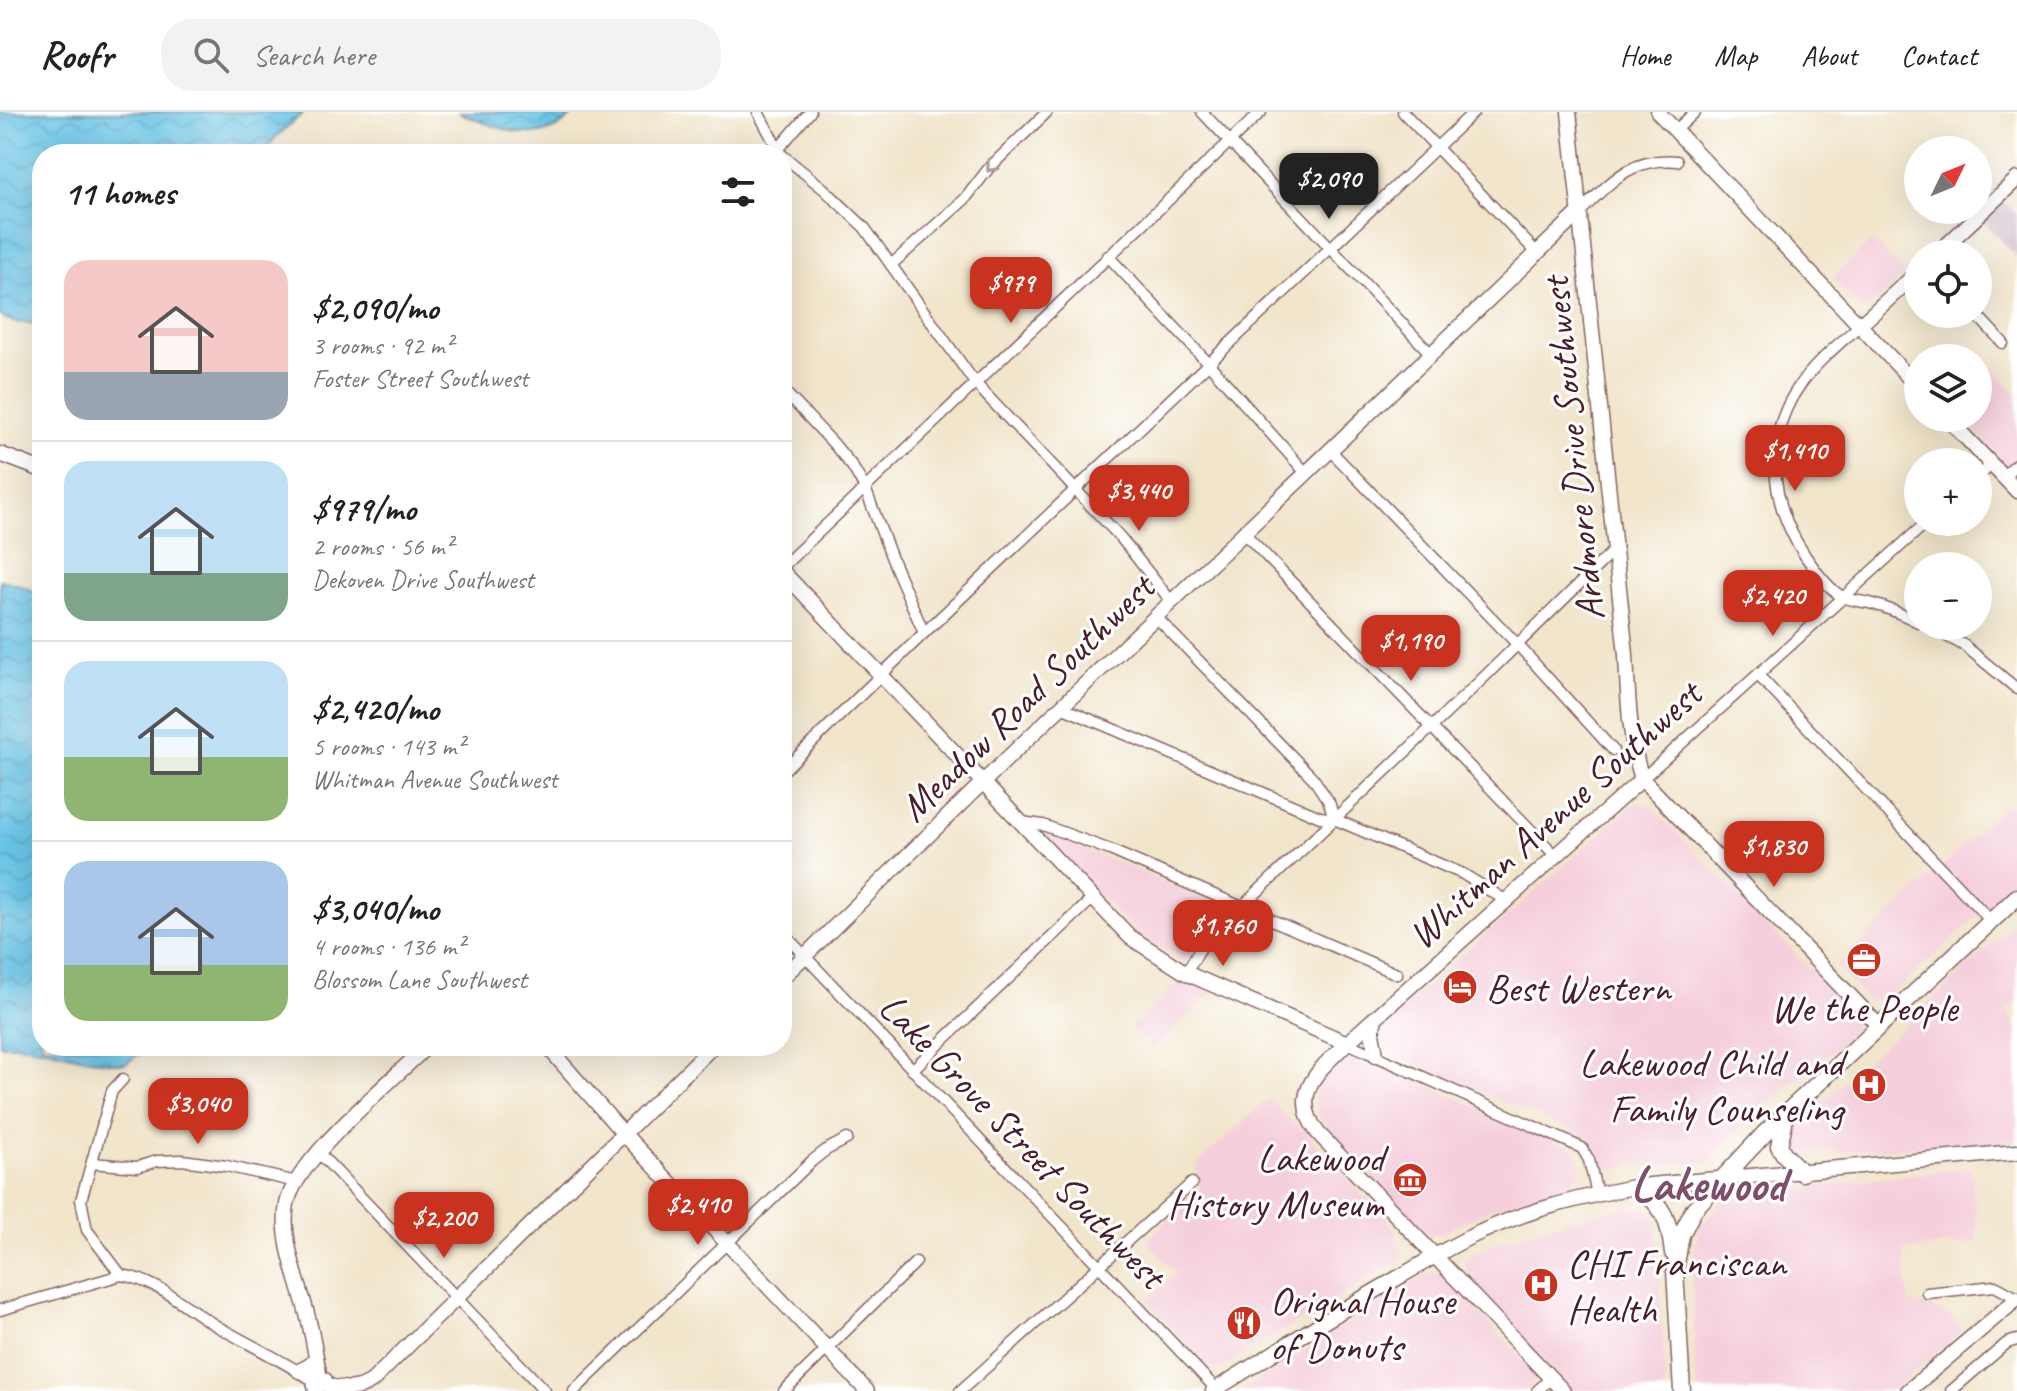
<!DOCTYPE html>
<meta charset="utf-8">
<style>
body{margin:0;font-family:Caveat,sans-serif;background:#f2f2f2;color:#222;height:100vh;display:flex;flex-direction:column;font-size:30px;white-space:nowrap}
*{box-sizing:border-box;margin:0}
p{font-size:26px;color:#767676}
.icon{flex:none;width:44px;height:44px;fill:none;stroke:currentColor;stroke-width:2;stroke-linecap:round;stroke-linejoin:round}
.map{position:relative;flex:1;overflow:hidden}
.sheet{position:absolute;left:32px;top:32px;width:760px;height:912px;display:flex;flex-direction:column;background:#fff;border-radius:32px;box-shadow:0 8px 32px #0002}
.sheet>*{flex:none}
.needle{width:52px;rotate:47deg}
.buttons{position:absolute;left:1904px;top:24px;display:grid;gap:16px}
.buttons a{display:grid;place-items:center;width:88px;height:88px;border-radius:50%;background:#fff;box-shadow:0 8px 32px #0002;font-size:40px}
.price{position:absolute;translate:-50% -68px;padding:0 18px;border-radius:16px;background:#c8321e;color:#fff;font-size:26px;line-height:52px;filter:drop-shadow(0 2px 4px #0008)}
.price::after{content:'';position:absolute;left:50%;top:48px;width:24px;height:18px;margin-left:-12px;background:inherit;clip-path:polygon(0 0,100% 0,50% 100%)}
.price.active{background:#222;color:#fff}
ul{padding:0;list-style:none}
li{display:flex;align-items:center;gap:24px;height:200px;padding:0 32px}
li+li{border-top:2px solid #e0e0e0}
li span{display:grid;place-items:center;flex:none;width:224px;height:160px;border-radius:24px;color:#555}
li>.icon{margin-inline-start:auto}
span .icon{width:96px;height:96px;fill:#fffc;stroke-width:1}
li b{font-size:34px}
h2{display:flex;justify-content:space-between;align-items:center;height:96px;padding:0 32px;font-size:34px}
header{display:flex;align-items:center;gap:48px;box-sizing:border-box;height:112px;padding:0 40px;background:#fff;border-bottom:2px solid #e0e0e0}
header strong{font-size:38px}
nav{display:flex;gap:44px;margin-inline-start:auto;font-size:28px}
.search{width:560px;height:72px;background:#f2f2f2;display:flex;align-items:center;gap:20px;box-sizing:border-box;padding:0 28px;border-radius:32px;color:#767676;font-size:30px}
.map>svg:first-child{display:block}
.built{fill:#f5cfdc}
.industrial{fill:#d1bdcc}
.water{fill:url(#water-waves);stroke:#597288;stroke-width:2}
.lines{fill:none;stroke-linecap:round;stroke-linejoin:round}
.street-casing{stroke:#846463;stroke-width:13}
.secondary-casing{stroke:#846463;stroke-width:17}
.primary-casing{stroke:#846463;stroke-width:19}
.street{stroke:#fff;stroke-width:10}
.secondary{stroke:#fff;stroke-width:14}
.primary{stroke:#fff;stroke-width:16}
.oneway{stroke:#ae9aa0}
.labels{text-anchor:middle;stroke-width:6;stroke-linejoin:round;paint-order:stroke}
.street-label{font-size:40px;fill:#4a1f2b;stroke:#fff}
.poi-label{font-size:40px;fill:#4a1f2b;stroke:#fff;text-anchor:start}
.district-label{font-size:48px;font-weight:bold;fill:#7f4e6a;stroke:#fff}
</style>
<header>
<strong>Roofr</strong>
<div class="search"><svg class="icon" aria-label="search" viewBox="0 0 24 24"><circle cx="10" cy="10" r="6"/><path d="M15 15l6 6"/></svg>Search here</div>
<nav><a>Home</a><a>Map</a><a>About</a><a>Contact</a></nav>
</header>
<div class="map">
<svg width="2017" height="1279" viewBox="0 0 2017 1279">
<defs>
<pattern id="water-waves" width="16" height="10" patternUnits="userSpaceOnUse" patternTransform="scale(2)"><rect width="16" height="10" fill="#68c4e6"/><path d="M0 5q4-4 8 0t8 0" fill="none" stroke="#5ca8c5"/></pattern>
</defs>
<rect width="100%" height="100%" fill="#fff"/>
<filter id="ink" filterUnits="userSpaceOnUse"><feTurbulence type="fractalNoise" baseFrequency=".0125" numOctaves="2"/><feDisplacementMap in="SourceGraphic" scale="16" xChannelSelector="R" yChannelSelector="G"/><feConvolveMatrix kernelMatrix="1 2 1 2 8 2 1 2 1" color-interpolation-filters="sRGB"/></filter>
<filter id="wash" filterUnits="userSpaceOnUse"><feTurbulence type="fractalNoise" baseFrequency=".006" numOctaves="4" result="noise"/><feDisplacementMap in="SourceGraphic" scale="32" xChannelSelector="R" yChannelSelector="G"/><feGaussianBlur stdDeviation="1.8" result="paint"/><feColorMatrix in="noise" values="0 0 0 0 0 0 0 0 0 0 0 0 0 0 0 0 0 1.4 0 .05"/><feComposite in="paint" operator="in"/></filter>
<g filter="url(#wash)">
<rect width="100%" height="100%" fill="#f1e5ca"/>
<g class="built">
<path d="M1872 128 1904 161 1868 197H1861L1832 166Z"/>
<path d="M1989 252 2017 282V344L2007 353 1964 306H1978V262Z"/>
<path d="M1635 691 1651 695 1849 897 1855 912 1854 917 1838 934 1768 991 1710 1049 1653 1055 1637 1052 1610 1058 1603 1053H1599L1594 1037 1582 1023 1390 941 1383 935 1379 927 1386 910Z"/>
<path d="M2007 692 2017 703V768L1884 889H1869L1836 855Z"/>
<path d="M1047 721 1217 792 1222 794 1224 804 1200 825 1184 850 1139 824 1045 726Z"/>
<path d="M2017 809V891L2005 897 2017 917V1029L1801 1041 1790 1036 1789 1024 1792 1019Z"/>
<path d="M1182 866 1215 879 1152 938 1130 915Z"/>
<path d="M1361 943 1575 1038 1580 1051 1579 1064 1575 1069 1499 1094 1449 1116 1443 1121 1428 1123 1347 1040 1319 1005 1315 992 1317 977 1325 963 1340 949 1359 946Z"/>
<path d="M1269 986 1300 1018 1303 1016 1320 1038 1395 1116 1403 1146 1218 1258 1210 1257 1147 1189 1176 1161 1147 1130 1200 1075 1196 1053Z"/>
<path d="M1971 1055 1978 1130 1904 1138 1909 1189 1951 1204 1963 1218 1891 1279H1697L1691 1153 1699 1117 1723 1086Z"/>
<path d="M1644 1094 1656 1106 1666 1279H1574L1509 1211 1466 1159V1144L1499 1129 1588 1102Z"/>
<path d="M1432 1159 1442 1162 1540 1265 1525 1279H1240Z"/>
</g>
<path class="industrial" d="M2003 89 2017 103V145L1983 109Z"/>
<g class="water">
<path d="M0 0H304L276 25 263 42H42V214C24 207 20 216 0 203Z"/>
<path d="M458 0H570L571 4C542 38 492 14 458 0Z"/>
<path d="M0 468 20 473 42 484V934H150L125 952C83 950 43 931 0 933Z"/>
</g>
</g>
<g filter="url(#ink)">
<g class="lines">
<defs>
<g id="street">
<path d="M758 0 780 41"/>
<path d="M1202 0 1431 242"/>
<path d="M1403 0 1537 141"/>
<path d="M1675 19 1695 0"/>
<path d="M774 42 810 0"/>
<path d="M782 43 824 77 864 115 975 271 1121 426 1171 489"/>
<path d="M1579 101C1610 71 1630 45 1677 49"/>
<path d="M1108 144 1209 252 1306 361"/>
<path d="M891 153 965 87 989 56 1047 0"/>
<path d="M1976 202 2003 231"/>
<path d="M1860 213C1840 231 1819 248 1803 269 1766 317 1768 378 1796 429 1805 445 1827 477 1843 485 1851 489 1864 489 1873 492 1888 496 1904 503 1918 510"/>
<path d="M782 277 833 331 852 354 865 376 892 447 924 521"/>
<path d="M1330 338 1517 532 1613 638"/>
<path d="M1978 365 1991 353"/>
<path d="M2003 365 2017 351"/>
<path d="M1244 421 1556 744"/>
<path d="M782 455 1261 0"/>
<path d="M1156 505 1313 666 1329 690 1334 707"/>
<path d="M1928 514 1965 534 2017 577"/>
<path d="M1758 563 1991 809"/>
<path d="M1061 595 1320 705 1334 707 1463 762 1505 788"/>
<path d="M782 660 924 521 1474 0"/>
<path d="M1642 667 1927 410"/>
<path d="M1021 710 1043 713 1110 738 1397 862"/>
<path d="M782 820 1218 1279"/>
<path d="M1186 861 1203 832 1213 822 1475 574 1614 438"/>
<path d="M1347 931 1582 1036 1589 1048 1597 1082"/>
<path d="M912 958 1092 787"/>
<path d="M318 1040 545 1279"/>
<path d="M92 1051 137 1055 157 1049 182 1048 226 1054 297 1070"/>
<path d="M121 1163 87 1118 81 1088 112 979 123 967"/>
<path d="M1927 1181 1995 1174 2017 1186"/>
<path d="M0 1198 121 1163C157 1168 185 1195 215 1213 248 1232 282 1248 314 1269"/>
<path d="M574 1279 812 1049 826 1038 847 1027"/>
<path d="M784 1279 916 1150"/>
<path d="M960 1279 1192 1071"/>
<path d="M1537 1279 1551 1266"/>
<path d="M1951 1279 2007 1231 2017 1228"/>
</g>
<g id="secondary">
<path d="M1569 0 1626 543C1628 585 1629 627 1642 667L1879 914"/>
<path d="M1658 0 1918 275"/>
<path d="M1937 142 2017 67"/>
<path d="M1860 213 1918 160"/>
<path d="M1947 306 2017 379"/>
<path d="M0 342 42 358"/>
<path d="M782 459 1130 825 1186 861 1347 931"/>
<path d="M782 866 1016 638 1579 101"/>
<path d="M1375 906 1372 921 1376 943"/>
<path d="M547 934 623 1021 867 1279"/>
<path d="M299 1259 309 1254 316 1246"/>
<path d="M320 1266C316 1246 313 1225 308 1206 300 1171 280 1129 287 1092 295 1048 393 968 427 934"/>
<path d="M328 1274C344 1277 358 1279 372 1269L713 934"/>
<path d="M316 1279 314 1269 320 1266 325 1268"/>
<path d="M1213 1279C1275 1240 1337 1200 1401 1164 1427 1149 1453 1132 1481 1120 1530 1097 1586 1084 1639 1074L2017 1040"/>
<path d="M1563 1279 1318 1021C1288 982 1320 957 1347 931L1642 667"/>
<path d="M1908 1279 2017 1187"/>
</g>
<g id="primary">
<path d="M1786 1002 1779 1034 1784 1042 1802 1061"/>
<path d="M1639 1074C1664 1096 1669 1107 1673 1141"/>
<path d="M1682 1279 1675 1158 1681 1123 1694 1097 1765 1021 2017 785"/>
</g>
</defs>
<use href="#street" class="street-casing"/>
<use href="#secondary" class="secondary-casing"/>
<use href="#primary" class="primary-casing"/>
<use href="#street" class="street"/>
<use href="#secondary" class="secondary"/>
<use href="#primary" class="primary"/>
</g>
<defs><path id="oneway-chevron" d="M-2-3.5L2.5 0L-2 3.5" fill="none" stroke-width="1.6" stroke-linecap="round" stroke-linejoin="round" transform="scale(2)"/></defs>
<use class="oneway" href="#oneway-chevron" transform="translate(991 55) rotate(130)"/>
</g>
<defs>
<symbol id="office-disc" viewBox="-11 -11 22 22"><circle r="9.5" fill="#c8321e" stroke="#fff"/><path d="M-6-3h4V-5.5h4V-3h4V5H-6ZM-1-4.5V-3h2v-1.5ZM-6 0V1H6V0Z" fill="#fff"/></symbol>
<symbol id="hotel-disc" viewBox="-11 -11 22 22"><circle r="9.5" fill="#c8321e" stroke="#fff"/><path d="M-6-4.5h1.5V1H6V5H4.5V3h-9V5H-6ZM-4 0a1.8 1.8 0 1 1 3.6 0ZM.5 0V-2.5h3Q6-2.5 6 0Z" fill="#fff"/></symbol>
<symbol id="hospital-disc" viewBox="-11 -11 22 22"><circle r="9.5" fill="#c8321e" stroke="#fff"/><path d="M-5-5h3v3.5h4V-5h3V5h-3V1.5h-4V5h-3Z" fill="#fff"/></symbol>
<symbol id="museum-disc" viewBox="-11 -11 22 22"><circle r="9.5" fill="#c8321e" stroke="#fff"/><path d="M0-6L6-3V-2H-6V-3ZM-5-1h2V3h-2ZM-1-1h2V3h-2ZM3-1h2V3H3ZM-6 4H6V6H-6Z" fill="#fff"/></symbol>
<symbol id="restaurant-disc" viewBox="-11 -11 22 22"><circle r="9.5" fill="#c8321e" stroke="#fff"/><path d="M-5-6h1v4h1v-4h1v4h1v-4h1v5L-1.5 .5V6h-2V.5L-5-1ZM5-6V6H3V1.5H1.5Q1.5-4 5-6Z" fill="#fff"/></symbol>
</defs>
<g fill-rule="evenodd">
<use href="#office-disc" x="1844" y="828" width="40" height="40"/>
<use href="#hotel-disc" x="1440" y="855" width="40" height="40"/>
<use href="#hospital-disc" x="1849" y="953" width="40" height="40"/>
<use href="#museum-disc" x="1390" y="1048" width="40" height="40"/>
<use href="#hospital-disc" x="1521" y="1153" width="40" height="40"/>
<use href="#restaurant-disc" x="1224" y="1191" width="40" height="40"/>
</g>
<g class="labels">
<g class="street-label">
<text transform="translate(1572 337) rotate(-96)" y="14">Ardmore Drive Southwest</text>
<text transform="translate(1026 585) rotate(-44)" y="14">Meadow Road Southwest</text>
<text transform="translate(1554 702) rotate(-42)" y="14">Whitman Avenue Southwest</text>
<text transform="translate(1023 1028) rotate(46)" y="14">Lake Grove Street Southwest</text>
</g>
<g class="poi-label">
<text x="1486" y="889">Best Western</text>
<text x="1864" y="909" text-anchor="middle">We the People</text>
<text x="1843" y="964" text-anchor="end">Lakewood Child and<tspan x="1843" dy="46">Family Counseling</tspan></text>
<text x="1384" y="1059" text-anchor="end">Lakewood<tspan x="1384" dy="46">History Museum</tspan></text>
<text x="1567" y="1164">CHI Franciscan<tspan x="1567" dy="46">Health</tspan></text>
<text x="1270" y="1202">Orignal House<tspan x="1270" dy="46">of Donuts</tspan></text>
</g>
<g class="district-label">
<text x="1708" y="1088">Lakewood</text>
</g>
</g>
</svg>
<div class="buttons">
<a><svg class="needle" viewBox="-14 -14 28 28"><path d="M0-13l5 13h-10z" fill="#e53935"/><path d="M0 13l5-13h-10z" fill="#767676"/></svg></a>
<a><svg class="icon" aria-label="locate" viewBox="0 0 24 24"><circle cx="12" cy="12" r="6"/><path d="M12 2v4M12 18v4M2 12h4M18 12h4"/></svg></a>
<a><svg class="icon" aria-label="layers" viewBox="0 0 24 24"><path d="M12 4l9 5-9 5-9-5zM3 14l9 5 9-5"/></svg></a>
<a>+</a>
<a>−</a>
</div>
<b class="price active" style="left:1329px;top:109px">$2,090</b>
<b class="price" style="left:1011px;top:213px">$979</b>
<b class="price" style="left:1795px;top:381px">$1,410</b>
<b class="price" style="left:1139px;top:421px">$3,440</b>
<b class="price" style="left:1773px;top:526px">$2,420</b>
<b class="price" style="left:1411px;top:571px">$1,190</b>
<b class="price" style="left:1774px;top:777px">$1,830</b>
<b class="price" style="left:1223px;top:856px">$1,760</b>
<b class="price" style="left:198px;top:1034px">$3,040</b>
<b class="price" style="left:698px;top:1135px">$2,410</b>
<b class="price" style="left:444px;top:1148px">$2,200</b>
<section class="sheet">
<h2>11 homes<svg class="icon" aria-label="filters" viewBox="0 0 24 24"><path d="M4 7h16M4 17h16"/><circle cx="9" cy="7" r="2"/><circle cx="15" cy="17" r="2"/></svg></h2>
<ul>
<li><span style="background:linear-gradient(#f6c9c9 70%,#9aa5b1 0)"><svg class="icon" aria-label="home" viewBox="0 0 24 24"><path d="M3 11l9-7 9 7M6 9v11h12V9"/></svg></span><div><b>$2,090/mo</b><p>3 rooms · 92 m²</p><p>Foster Street Southwest</p></div></li>
<li><span style="background:linear-gradient(#bfe0f5 70%,#7fa58c 0)"><svg class="icon" aria-label="home" viewBox="0 0 24 24"><path d="M3 11l9-7 9 7M6 9v11h12V9"/></svg></span><div><b>$979/mo</b><p>2 rooms · 56 m²</p><p>Dekoven Drive Southwest</p></div></li>
<li><span style="background:linear-gradient(#bfe0f5 60%,#8fb573 0)"><svg class="icon" aria-label="home" viewBox="0 0 24 24"><path d="M3 11l9-7 9 7M6 9v11h12V9"/></svg></span><div><b>$2,420/mo</b><p>5 rooms · 143 m²</p><p>Whitman Avenue Southwest</p></div></li>
<li><span style="background:linear-gradient(#a9c7e8 65%,#8fb573 0)"><svg class="icon" aria-label="home" viewBox="0 0 24 24"><path d="M3 11l9-7 9 7M6 9v11h12V9"/></svg></span><div><b>$3,040/mo</b><p>4 rooms · 136 m²</p><p>Blossom Lane Southwest</p></div></li>
</ul>
</section>
</div>
